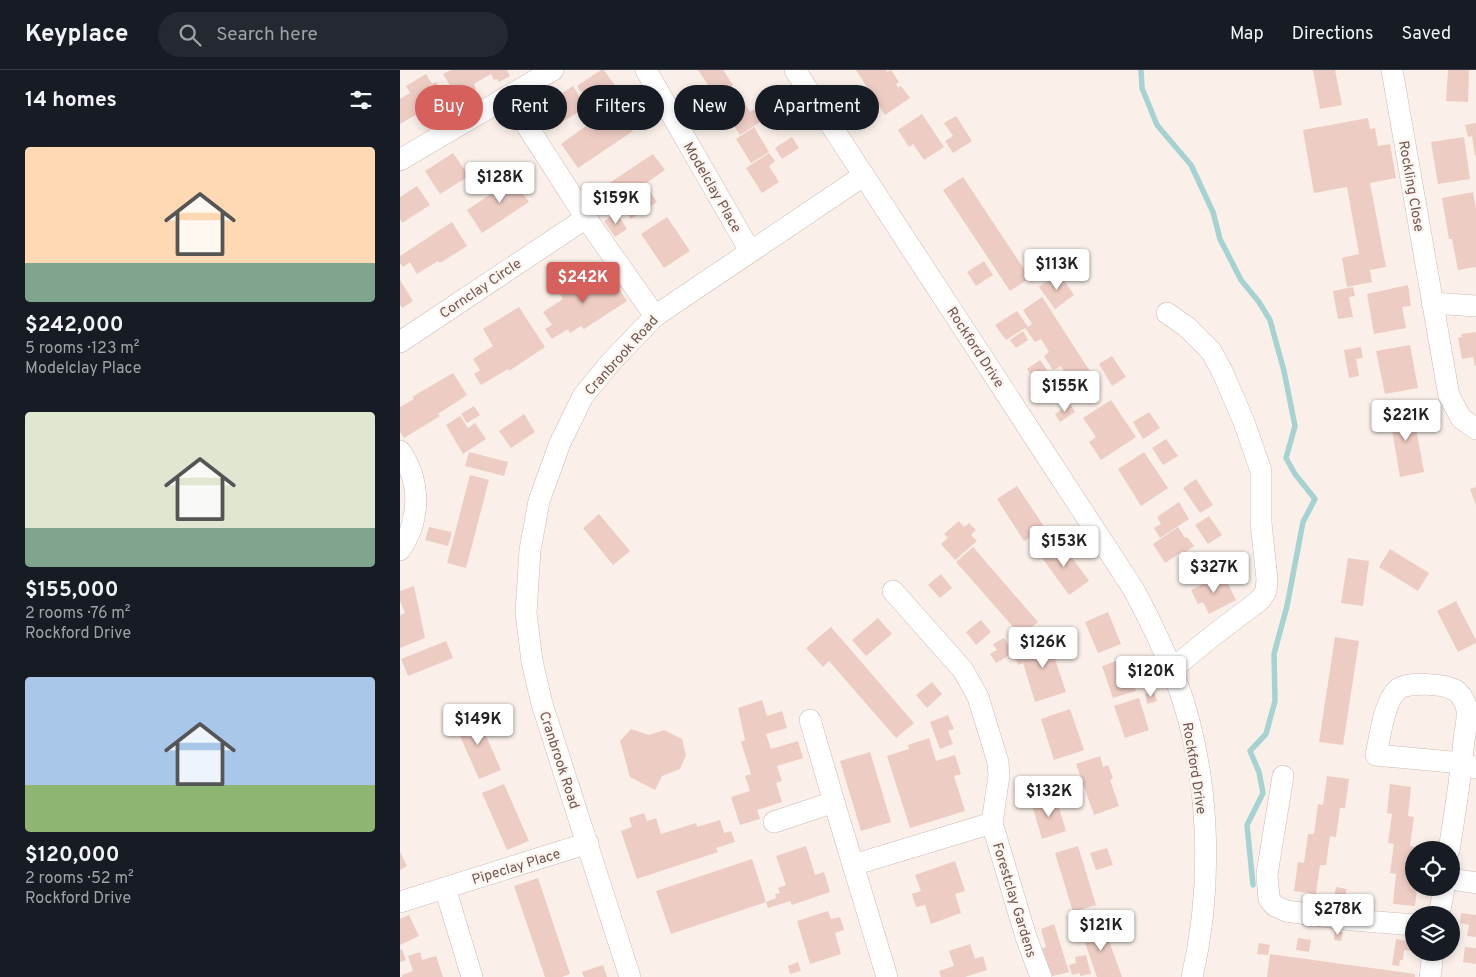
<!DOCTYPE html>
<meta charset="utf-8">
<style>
body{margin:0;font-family:Overpass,sans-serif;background:#242831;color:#f1f3f6;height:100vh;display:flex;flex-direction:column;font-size:19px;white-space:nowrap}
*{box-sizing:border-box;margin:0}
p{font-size:16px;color:#9ea1a6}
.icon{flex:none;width:28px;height:28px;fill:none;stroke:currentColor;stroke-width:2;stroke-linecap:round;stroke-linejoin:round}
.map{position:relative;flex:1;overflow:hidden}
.side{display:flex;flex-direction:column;background:#171b24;width:400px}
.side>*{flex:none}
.guide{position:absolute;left:15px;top:15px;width:475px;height:45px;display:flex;gap:10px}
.controls{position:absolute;left:1005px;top:771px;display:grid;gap:10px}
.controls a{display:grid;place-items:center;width:55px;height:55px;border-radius:50%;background:#171b24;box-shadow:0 2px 8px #0003;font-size:25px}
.price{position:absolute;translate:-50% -42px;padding:0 11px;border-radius:5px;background:#fff;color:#222;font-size:16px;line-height:32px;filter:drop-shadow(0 1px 2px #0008)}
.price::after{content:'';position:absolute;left:50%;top:30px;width:15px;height:11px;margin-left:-8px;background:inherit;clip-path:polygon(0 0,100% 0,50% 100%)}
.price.current{background:#d6605b;color:#fff}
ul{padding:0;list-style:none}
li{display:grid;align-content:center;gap:10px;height:265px;padding:0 25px}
li span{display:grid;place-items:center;height:155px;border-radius:5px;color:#555}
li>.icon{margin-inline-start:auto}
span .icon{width:90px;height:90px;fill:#fffc;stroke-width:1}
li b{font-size:21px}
h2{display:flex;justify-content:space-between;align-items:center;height:60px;padding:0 25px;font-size:21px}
.tag{padding:0 18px;border-radius:22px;background:#171b24;box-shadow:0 2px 8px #0003;font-size:18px;line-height:45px}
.tag.current{background:#d6605b;color:#fff}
header{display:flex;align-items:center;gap:30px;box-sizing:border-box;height:70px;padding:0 25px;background:#171b24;border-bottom:1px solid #363941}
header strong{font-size:24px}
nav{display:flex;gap:28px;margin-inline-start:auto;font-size:18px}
.search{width:350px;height:45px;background:#242831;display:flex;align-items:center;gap:12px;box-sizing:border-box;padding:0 18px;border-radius:28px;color:#9ea1a6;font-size:19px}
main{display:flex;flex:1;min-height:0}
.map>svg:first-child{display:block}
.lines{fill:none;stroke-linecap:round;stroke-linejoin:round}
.stream{stroke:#a6d2d1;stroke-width:5.5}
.building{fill:#edccc3}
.street-casing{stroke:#cdb9b3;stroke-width:22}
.street{stroke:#fff;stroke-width:21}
.labels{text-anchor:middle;stroke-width:5;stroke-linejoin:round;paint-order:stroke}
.street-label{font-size:14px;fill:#72554f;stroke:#fdf5ef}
</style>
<header>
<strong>Keyplace</strong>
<div class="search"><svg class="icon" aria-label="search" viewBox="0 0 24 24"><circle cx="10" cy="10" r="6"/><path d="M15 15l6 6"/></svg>Search here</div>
<nav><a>Map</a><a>Directions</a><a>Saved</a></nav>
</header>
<main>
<section class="side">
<h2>14 homes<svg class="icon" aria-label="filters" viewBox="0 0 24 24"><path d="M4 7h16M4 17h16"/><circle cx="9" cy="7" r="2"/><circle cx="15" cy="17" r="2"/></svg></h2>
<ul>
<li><span style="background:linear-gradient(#ffd9b3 75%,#7fa58c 0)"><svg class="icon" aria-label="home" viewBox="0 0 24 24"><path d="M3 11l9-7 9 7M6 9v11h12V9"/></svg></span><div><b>$242,000</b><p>5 rooms · 123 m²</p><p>Modelclay Place</p></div></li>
<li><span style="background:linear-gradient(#dfe7d0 75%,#7fa58c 0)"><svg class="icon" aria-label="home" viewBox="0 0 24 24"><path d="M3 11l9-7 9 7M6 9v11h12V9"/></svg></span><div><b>$155,000</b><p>2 rooms · 76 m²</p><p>Rockford Drive</p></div></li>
<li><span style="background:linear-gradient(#a9c7e8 70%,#8fb573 0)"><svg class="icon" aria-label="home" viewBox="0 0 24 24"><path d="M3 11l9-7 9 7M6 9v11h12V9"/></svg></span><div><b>$120,000</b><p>2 rooms · 52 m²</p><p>Rockford Drive</p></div></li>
</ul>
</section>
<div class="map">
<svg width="1076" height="907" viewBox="0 0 1076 907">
<rect width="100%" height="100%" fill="#faf0e9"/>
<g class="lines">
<path class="stream" d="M741 0 742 18 757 55 791 95 813 142 820 169 841 210 859 232 870 250 884 301 895 356 886 388 895 404 915 429 903 452 887 536 874 584 875 631 866 664 850 681 859 702 863 723 847 755 853 815"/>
</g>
<g class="building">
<path d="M51 0H107L110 6 99 12 97 9 94 10 91 4 74 14 76 19 58 29 43 4Z"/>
<path d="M201 0H204L216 17 190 35 177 16Z"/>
<path d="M298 0H323L333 15 316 27Z"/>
<path d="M456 0H486L487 2 491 0 499 12 496 14 498 18 501 16 510 28 485 45Z"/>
<path d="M913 0H935L942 35 920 39Z"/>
<path d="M1048 0H1069L1068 32 1046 31Z"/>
<path d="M26 4 32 14 36 12 46 30 40 33 43 37 25 48 21 42 0 54V29L10 23 6 16Z"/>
<path d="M173 16 186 37 159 54 143 29 155 21 158 26Z"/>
<path d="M308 20 318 35 302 45 292 31Z"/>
<path d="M374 26 382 38 340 65 324 41 342 29 350 42Z"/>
<path d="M219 39 233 61 178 98 161 74 200 46 203 50Z"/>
<path d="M522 44 544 77 524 90 513 74 509 77 498 60Z"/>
<path d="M556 46 572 71 553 83 545 71 553 66 544 53Z"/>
<path d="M968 48 970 59 975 58 978 76 990 74 996 108 970 113 986 197 970 200 972 212 947 217 942 188 959 184 947 117 914 123 903 60Z"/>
<path d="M1076 53V85L1075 86 1072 66 1068 67 1065 55Z"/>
<path d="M354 57 369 82 351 93 336 69Z"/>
<path d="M392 67 399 78 382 89 375 78Z"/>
<path d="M1064 67 1070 109 1038 114 1031 72Z"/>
<path d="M53 83 69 106 40 124 25 101Z"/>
<path d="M369 83 375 91 369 96 379 112 362 123 346 98Z"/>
<path d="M253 84 265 100 245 114 257 132 231 149 208 114Z"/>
<path d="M121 104 129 115 121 121 129 132 82 163 67 140Z"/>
<path d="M563 107 630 208 610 221 543 120Z"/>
<path d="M17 116 30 135 2 153 0 149V127Z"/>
<path d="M1073 122 1076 139V197L1058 200 1052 169H1049L1042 128Z"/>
<path d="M217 143 227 159 215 167 204 151Z"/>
<path d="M267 147 290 181 264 198 241 164Z"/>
<path d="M52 152 67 176 40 193 38 191 17 204 10 192 3 197 0 193V186Z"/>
<path d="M584 191 593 205 576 216 567 202Z"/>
<path d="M207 201 227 231 184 259 181 256 170 263 168 259 152 269 145 259 152 255 143 242 163 229 153 213 160 208 168 221 196 202 199 207Z"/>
<path d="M659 203 674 225 655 239 639 217Z"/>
<path d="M0 210 13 231 2 238 0 234Z"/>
<path d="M1008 215 1011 236 1002 237 1006 258 974 264 967 224Z"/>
<path d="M953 217 955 226 949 227 953 247 938 249 933 221Z"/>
<path d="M642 227 697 312 679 324 661 296 653 300 644 286 649 282 641 269 635 272 625 258 606 270 595 255 617 241 628 257 632 254 623 240Z"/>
<path d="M119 237 145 277 109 301 108 299 81 315 74 304 80 300 73 289 93 276 83 259Z"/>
<path d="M623 261 628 270 616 278 610 270Z"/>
<path d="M1076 262V296H1075L1073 287 1062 289 1058 268 1062 267 1061 264Z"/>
<path d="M1010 275 1018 318 985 324 976 281Z"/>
<path d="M961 277 963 288 956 289 959 306 949 308 944 280Z"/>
<path d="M712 286 726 307 712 316 699 294Z"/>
<path d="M640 290 647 300 634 309 627 299Z"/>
<path d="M53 303 67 325 38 344 40 346 4 368 0 362V337L14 329 12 327Z"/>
<path d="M711 330 736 367 701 390 689 372 696 367 683 348Z"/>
<path d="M670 334 675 342 660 352 655 344Z"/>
<path d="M74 336 80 345 67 353 61 344Z"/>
<path d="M1012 337 1024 402 1000 407 989 342Z"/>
<path d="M749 342 760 358 743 369 733 352Z"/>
<path d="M124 344 135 362 111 378 99 361Z"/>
<path d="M60 346 68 358 75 353 86 369 63 384 46 355Z"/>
<path d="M766 369 778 386 763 395 752 378Z"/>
<path d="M69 382 108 392 104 406 65 396Z"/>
<path d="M744 382 768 418 741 436 718 399Z"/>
<path d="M70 405 89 410 66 498 47 493Z"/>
<path d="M796 409 813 435 800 443 783 418Z"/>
<path d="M617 416 645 458 624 471 597 429Z"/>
<path d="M1076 417V435L1070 419Z"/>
<path d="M779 432 789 449 760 468 754 458 761 454 757 447Z"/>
<path d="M199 444 230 481 213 495 183 458Z"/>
<path d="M809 446 822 465 808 474 795 455Z"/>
<path d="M559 451 564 457 569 453 576 460 571 465 577 471 555 490 541 474 548 468 544 464Z"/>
<path d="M29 457 52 462 48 476 25 470Z"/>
<path d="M778 457 785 468 787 467 794 476 784 483 783 481 765 493 753 474Z"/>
<path d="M660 471 689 511 669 525 640 485Z"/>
<path d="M573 477 638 552 621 566 556 492Z"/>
<path d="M990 479 1029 503 1018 521 979 497Z"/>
<path d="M948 488 969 491 963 536 941 533Z"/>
<path d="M541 504 552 518 540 528 528 515Z"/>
<path d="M823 504 836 530 809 544 803 532 798 534 791 520Z"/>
<path d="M14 516 25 568 0 578V545L5 543 0 531V521Z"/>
<path d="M1056 531 1076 570V573L1058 582 1037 541Z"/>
<path d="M708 542 721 574 698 583 685 552Z"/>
<path d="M478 548 492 564 466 586 452 570Z"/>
<path d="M581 550 591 562 576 575 566 562Z"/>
<path d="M431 557 514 653 496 668 429 591 423 597 406 578Z"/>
<path d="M661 567 665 579 653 583 666 622 635 632 623 593 618 595 614 584 636 577 635 575Z"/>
<path d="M935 567 959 571 943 675 919 672Z"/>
<path d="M604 568 613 583 596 593 590 584 597 580 593 574Z"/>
<path d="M46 571 53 588 8 606 1 589Z"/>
<path d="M725 588 736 621 713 628 702 596Z"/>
<path d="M532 612 542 624 527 638 516 625Z"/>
<path d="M754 622 757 631 747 634 745 624Z"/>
<path d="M739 628 749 660 725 668 714 636Z"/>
<path d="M362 630 367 646 382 641 387 658 366 664 371 679 398 671 403 688 377 696 382 711 376 713 382 732 357 740 360 749 340 755 331 727 350 721 345 706 351 704 341 672 345 670 338 638Z"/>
<path d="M670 639 684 680 654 690 641 649Z"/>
<path d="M76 643 101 700 79 709 54 652Z"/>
<path d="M548 645 554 659 548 661 553 674 540 679 530 652Z"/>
<path d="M231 659 249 665 264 660 282 669 286 685 280 699 262 706 255 720 230 707 220 671Z"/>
<path d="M529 668 536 691 555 685 561 704 554 706 565 741 510 758 487 686 509 679 508 675Z"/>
<path d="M470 682 491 752 461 761 440 691Z"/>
<path d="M700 686 703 697 708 695 713 708 710 710 719 736 694 745 676 694Z"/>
<path d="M927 706 949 709 945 738H940L936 767 930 766 926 795H920L916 824 894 821 898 792 904 793 908 764H914L918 734 923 735Z"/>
<path d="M104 714 129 771 107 780 82 723Z"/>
<path d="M990 714 1011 717 1008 746 1014 747 1010 776 1016 777 1015 780H1014L1012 806H1014V818H1017L1015 836 993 834 996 804 990 803 994 774 988 773 992 744 987 743Z"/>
<path d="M656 728 666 761 642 769 632 735Z"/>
<path d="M244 743 247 751 256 748 261 764 296 753 297 757 320 750 324 763 331 761 335 772 316 778 318 782 237 809 221 761 232 757 229 748Z"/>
<path d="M406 776 415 805 424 802 430 822 392 835 390 831 368 838 366 832 376 828 375 824 380 823 378 818 386 815 376 786Z"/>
<path d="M678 776 696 835 673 842 655 783Z"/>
<path d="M707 778 713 795 696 800 690 783Z"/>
<path d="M0 782 7 796 0 800Z"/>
<path d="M352 789 366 832 271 864 256 821Z"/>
<path d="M555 791 565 821 555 824 561 843 531 854 525 835 516 837 512 824 521 821 515 805Z"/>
<path d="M138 808 170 904 162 907H145L114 816Z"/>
<path d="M936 817 947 819 944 829 934 828Z"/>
<path d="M428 841 431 849 440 847 444 860 435 863 441 884 410 894 397 851Z"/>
<path d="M1061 843 1076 845V867L1067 866 1069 855 1060 853Z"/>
<path d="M9 845 19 866 0 875V849Z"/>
<path d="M654 854 669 902 649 907 641 879 646 877 641 859Z"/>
<path d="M703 854 722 907H697L681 861Z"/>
<path d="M935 861 943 862 941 871 934 870Z"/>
<path d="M898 868 911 870 909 882 896 880Z"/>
<path d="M996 869 1014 872V881L1004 880 1003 890H1000L999 896 992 895Z"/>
<path d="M859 873 870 875 868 885 857 884Z"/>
<path d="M570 874 575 889 583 886 587 900 565 907H541L539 901 554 896 549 881Z"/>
<path d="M1065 877 1076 878V894L1063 892Z"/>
<path d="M2 879 6 890 0 892V880Z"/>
<path d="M20 882 22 890 36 886 43 907H2V905L13 901 8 886Z"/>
<path d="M870 884 1015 904V907H867Z"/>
<path d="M686 885 691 904 680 906V903L672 905 669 895 676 893 675 887Z"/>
<path d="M398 892 401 901 390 904 388 896Z"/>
<path d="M203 895 207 907H184L182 902Z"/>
</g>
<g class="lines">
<defs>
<g id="street">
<path d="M246 0 350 181"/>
<path d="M395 0 734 520C750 550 764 579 776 610 810 701 814 813 792 907"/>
<path d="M992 0 1049 326 1061 348 1076 359"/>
<path d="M108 26 186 148 255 246"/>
<path d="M0 90 153 0"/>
<path d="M1032 233 1076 236"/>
<path d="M767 243 787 257 811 281 822 301 844 352 861 401V453L867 509 866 521 860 530 815 564 771 600"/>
<path d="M0 272 186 148"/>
<path d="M0 381C21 411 21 450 0 480"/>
<path d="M493 521 563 600 578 627 598 692 599 705 592 753 626 867 641 907"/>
<path d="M410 650 434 732"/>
<path d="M883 706 867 804 869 829 875 836 886 841 953 850 1014 855"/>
<path d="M374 752 434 732 487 907"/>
<path d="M1049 780C1055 743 1061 707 1064 670 1065 661 1068 649 1067 640 1066 633 1061 624 1055 620 1044 614 1006 611 997 620 984 632 980 667 976 685L1062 693 1076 698"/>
<path d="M453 795 592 753"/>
<path d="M1051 809 1076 813"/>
<path d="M45 818 72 907"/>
<path d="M0 832 188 773"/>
<path d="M1039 845 1044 818"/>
<path d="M230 907 142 634 132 591 126 543 130 480 139 431 160 373 183 326 211 292 255 246 463 106"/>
<path d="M1030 907 1033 882"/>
</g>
</defs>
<use href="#street" class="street-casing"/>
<use href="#street" class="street"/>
</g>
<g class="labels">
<g class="street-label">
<text transform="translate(1012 116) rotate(80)" y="5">Rockling Close</text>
<text transform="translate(313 117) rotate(60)" y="5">Modelclay Place</text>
<text transform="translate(80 218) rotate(-34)" y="5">Cornclay Circle</text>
<text transform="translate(576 277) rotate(57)" y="5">Rockford Drive</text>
<text transform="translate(221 285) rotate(-48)" y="5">Cranbrook Road</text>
<text transform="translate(160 690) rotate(72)" y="5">Cranbrook Road</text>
<text transform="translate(795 698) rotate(81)" y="5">Rockford Drive</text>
<text transform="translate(116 796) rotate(-17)" y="5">Pipeclay Place</text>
<text transform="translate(615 830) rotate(73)" y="5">Forestclay Gardens</text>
</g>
</g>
</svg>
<div class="controls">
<a><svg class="icon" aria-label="locate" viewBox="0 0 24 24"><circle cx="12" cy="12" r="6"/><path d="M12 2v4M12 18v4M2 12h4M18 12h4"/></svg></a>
<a><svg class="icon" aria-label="layers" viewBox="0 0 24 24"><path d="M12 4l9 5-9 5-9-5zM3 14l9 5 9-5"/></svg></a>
</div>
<b class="price" style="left:100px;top:134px">$128K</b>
<b class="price" style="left:216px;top:155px">$159K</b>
<b class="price" style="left:657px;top:221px">$113K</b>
<b class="price current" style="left:183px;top:234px">$242K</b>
<b class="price" style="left:665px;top:343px">$155K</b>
<b class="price" style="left:1006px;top:372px">$221K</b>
<b class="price" style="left:664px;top:498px">$153K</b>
<b class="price" style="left:814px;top:524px">$327K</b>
<b class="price" style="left:643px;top:599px">$126K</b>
<b class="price" style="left:751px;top:628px">$120K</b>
<b class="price" style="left:78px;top:676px">$149K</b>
<b class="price" style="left:649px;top:748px">$132K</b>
<b class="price" style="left:938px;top:866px">$278K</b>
<b class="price" style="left:701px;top:882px">$121K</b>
<div class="guide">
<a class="tag current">Buy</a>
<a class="tag">Rent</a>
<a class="tag">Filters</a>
<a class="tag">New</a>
<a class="tag">Apartment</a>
</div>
</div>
</main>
